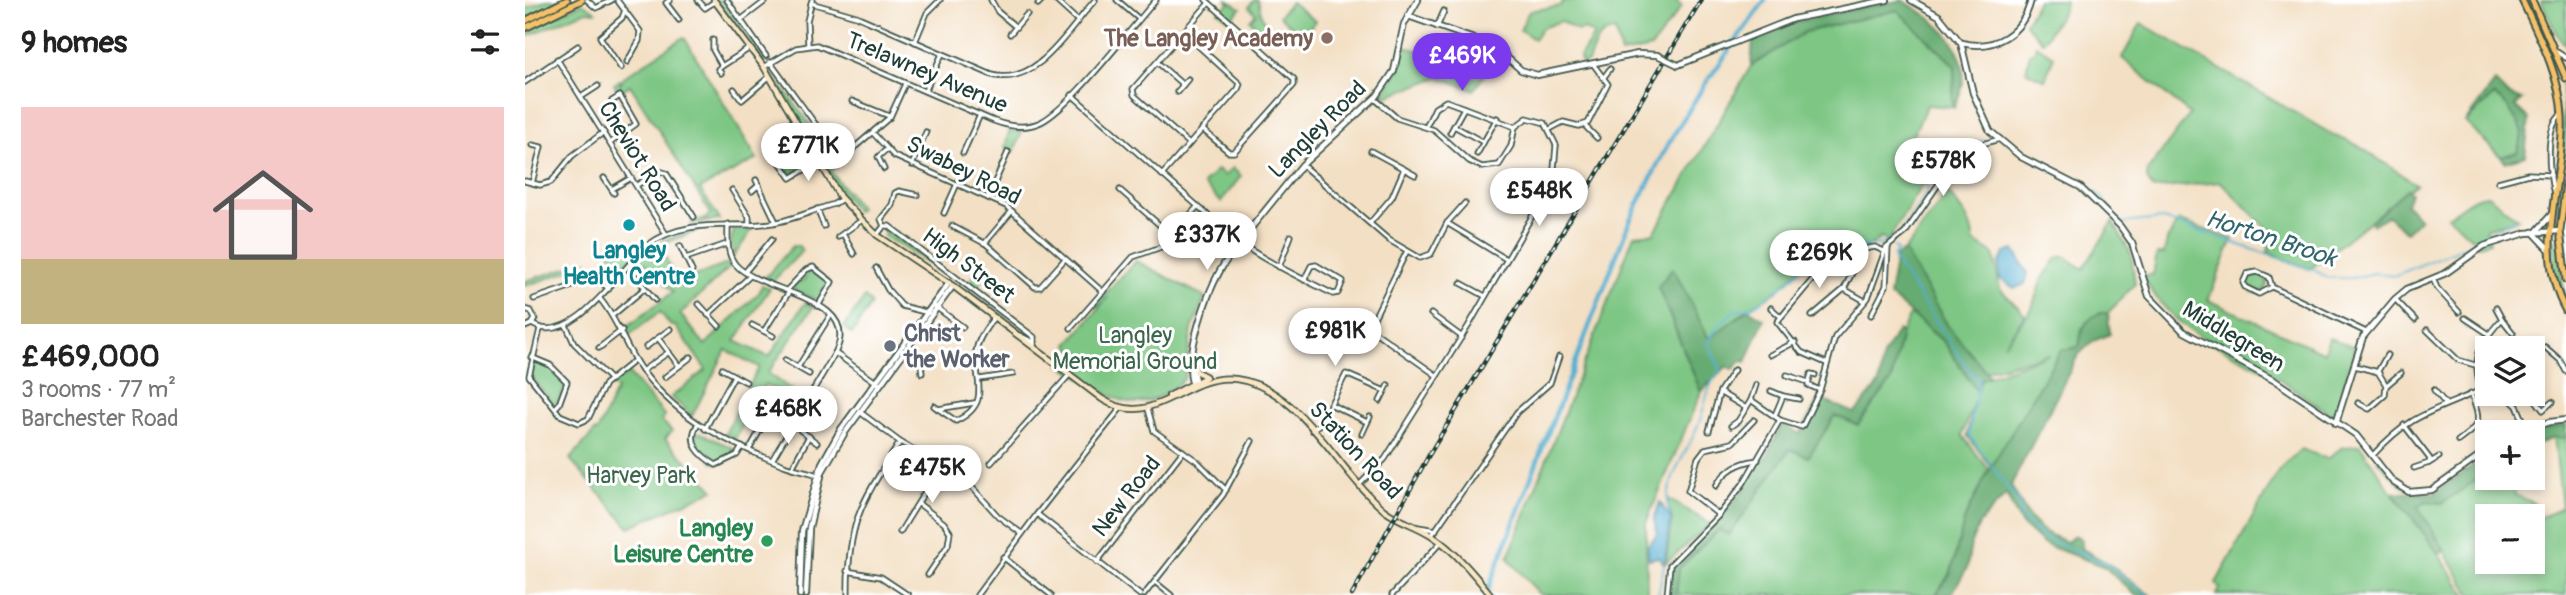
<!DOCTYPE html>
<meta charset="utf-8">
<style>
body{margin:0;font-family:Pangolin,sans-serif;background:#f2f2f2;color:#222;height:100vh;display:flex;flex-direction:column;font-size:26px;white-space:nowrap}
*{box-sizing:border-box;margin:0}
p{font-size:23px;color:#767676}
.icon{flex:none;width:38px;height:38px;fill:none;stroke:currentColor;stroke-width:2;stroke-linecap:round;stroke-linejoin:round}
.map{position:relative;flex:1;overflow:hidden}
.drawer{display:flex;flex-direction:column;background:#fff;width:525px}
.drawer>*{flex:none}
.tools{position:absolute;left:1950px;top:336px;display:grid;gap:14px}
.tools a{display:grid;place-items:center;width:70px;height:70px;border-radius:0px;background:#fff;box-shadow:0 4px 10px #0003;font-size:35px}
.price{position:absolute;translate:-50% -60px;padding:0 16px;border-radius:24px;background:#fff;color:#222;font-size:23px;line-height:46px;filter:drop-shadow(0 2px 4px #0008)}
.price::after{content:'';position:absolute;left:50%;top:42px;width:21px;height:16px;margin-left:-10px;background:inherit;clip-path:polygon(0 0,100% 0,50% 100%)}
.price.current{background:#7c3aed;color:#fff}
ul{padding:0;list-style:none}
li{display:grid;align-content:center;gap:14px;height:371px;padding:0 21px}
li span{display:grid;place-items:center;height:217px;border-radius:0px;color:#555}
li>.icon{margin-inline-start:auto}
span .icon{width:126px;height:126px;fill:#fffc;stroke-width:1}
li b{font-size:30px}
h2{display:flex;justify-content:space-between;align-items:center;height:84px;padding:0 21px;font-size:30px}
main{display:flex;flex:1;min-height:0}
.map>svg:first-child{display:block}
.green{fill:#7dc683;stroke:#4e825c;stroke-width:2;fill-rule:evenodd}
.forest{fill:#66ab71;stroke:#427452;stroke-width:2}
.water{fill:#52afd1;stroke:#387682;stroke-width:2}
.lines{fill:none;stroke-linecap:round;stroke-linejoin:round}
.stream{stroke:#52afd1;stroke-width:2}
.canal{stroke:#52afd1;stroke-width:4.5}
.minor-casing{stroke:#3f5549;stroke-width:7}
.tertiary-casing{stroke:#3f5549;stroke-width:8}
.secondary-casing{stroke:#3f5549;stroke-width:8}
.primary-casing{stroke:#3f5549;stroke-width:9}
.minor{stroke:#fff;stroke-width:3.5}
.tertiary{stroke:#fff;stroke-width:4.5}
.secondary{stroke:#fbe6c3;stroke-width:4.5}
.primary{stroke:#f4c16a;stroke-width:5}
.rail-casing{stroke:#1f3d34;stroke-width:4.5}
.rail{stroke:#fff;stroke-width:2;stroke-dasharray:5;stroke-linecap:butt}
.tertiary-bridge-casing{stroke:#3f5549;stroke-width:8;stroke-linecap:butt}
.tertiary-bridge{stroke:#fff;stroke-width:4.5}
.education-dot{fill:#8d6e63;stroke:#fff;stroke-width:2.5}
.culture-dot{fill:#0f9aa8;stroke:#fff;stroke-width:2.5}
.worship-dot{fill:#6b7280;stroke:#fff;stroke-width:2.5}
.leisure-dot{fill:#2e9e5b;stroke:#fff;stroke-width:2.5}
.labels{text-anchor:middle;stroke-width:6;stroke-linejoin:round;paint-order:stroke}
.education-label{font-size:23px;font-weight:bold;fill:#785e54;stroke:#fff;text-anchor:end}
.street-label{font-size:23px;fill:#1f3d34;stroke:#fff}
.culture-label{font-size:23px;font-weight:bold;fill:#0d838f;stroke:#fff}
.worship-label{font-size:23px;font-weight:bold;fill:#5b616d;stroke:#fff;text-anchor:start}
.park-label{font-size:23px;fill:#3b664c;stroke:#fff}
.leisure-label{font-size:23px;font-weight:bold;fill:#27864d;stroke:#fff;text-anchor:end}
.water-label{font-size:24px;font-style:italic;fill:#31656b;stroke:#fff}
</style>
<main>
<section class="drawer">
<h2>9 homes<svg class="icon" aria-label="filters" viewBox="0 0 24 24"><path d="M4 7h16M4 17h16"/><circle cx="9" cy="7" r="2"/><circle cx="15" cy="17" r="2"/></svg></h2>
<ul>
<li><span style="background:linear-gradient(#f6c9c9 70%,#c2b280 0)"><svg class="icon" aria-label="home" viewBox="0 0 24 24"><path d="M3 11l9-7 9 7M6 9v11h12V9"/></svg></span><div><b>£469,000</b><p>3 rooms · 77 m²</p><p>Barchester Road</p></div></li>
</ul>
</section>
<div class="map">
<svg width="2041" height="595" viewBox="0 0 2041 595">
<rect width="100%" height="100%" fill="#fff"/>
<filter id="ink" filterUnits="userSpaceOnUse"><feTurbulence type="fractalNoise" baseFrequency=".0143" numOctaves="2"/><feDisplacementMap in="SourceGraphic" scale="14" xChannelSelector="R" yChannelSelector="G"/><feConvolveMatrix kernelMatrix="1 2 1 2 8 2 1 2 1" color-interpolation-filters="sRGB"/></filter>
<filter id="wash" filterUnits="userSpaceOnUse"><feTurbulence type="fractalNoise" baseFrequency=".00686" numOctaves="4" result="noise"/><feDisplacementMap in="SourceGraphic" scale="28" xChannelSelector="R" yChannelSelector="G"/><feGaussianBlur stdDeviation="1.57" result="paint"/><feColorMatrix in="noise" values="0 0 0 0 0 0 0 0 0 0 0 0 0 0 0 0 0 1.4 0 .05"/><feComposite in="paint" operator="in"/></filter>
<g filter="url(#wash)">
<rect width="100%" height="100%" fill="#f3dfc3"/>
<g class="green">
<path d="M22 0H38L0 19V9Z"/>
<path d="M192 0H198L209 14 205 15H210L240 60 238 62Z"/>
<path d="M702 0 716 8 705 20 693 11 704 4Z"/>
<path d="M729 0H733L737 17 744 27 739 33 725 20 731 14 724 7Z"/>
<path d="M1039 0H1150L1157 6 1126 48 1096 54 1090 31C1071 32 1069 48 1063 62L1056 64 1055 57 1069 35 1059 29 1053 31 1036 21 1017 28 1009 39 995 30 1004 11 1035 6Z"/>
<path d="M1513 0H1540L1539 9 1518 42 1500 24Z"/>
<path d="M2016 0H2041V45L2033 37Z"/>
<path d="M766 2 790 21 778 36 754 16Z"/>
<path d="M57 3 72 12 61 11 0 37V32Z"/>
<path d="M1372 10 1430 66 1427 107 1402 105 1384 143 1408 166 1363 241 1356 238 1340 249 1300 245 1251 292 1223 309 1184 340 1147 269 1133 287 1176 392 1121 523 1122 595H1015L983 558 1109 235 1129 233 1226 66 1280 32Z"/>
<path d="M1616 23 1810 136 1832 145 1891 184 1785 269 1743 253 1746 233 1696 182 1628 189 1622 179 1623 170 1665 114 1597 58Z"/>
<path d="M927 36 973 54 949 90 914 77 856 98 873 70 878 46 898 52 905 44 920 50Z"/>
<path d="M159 37 232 159 175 189 195 220 165 224 176 219 182 221 179 219 186 214 105 85 94 92 89 84 95 80V86L99 77Z"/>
<path d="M1511 45 1529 56 1520 80 1501 71 1505 52H1509Z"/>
<path d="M244 70 313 161V165L303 173 306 172 335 208 331 211 302 175Z"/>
<path d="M2035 73C2041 99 2037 198 2028 228L2040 152 2041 111Z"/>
<path d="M1969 95 1983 107 1998 131 1992 152 1976 157 1940 122Z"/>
<path d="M484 131 497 132 489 151 480 148Z"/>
<path d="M278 156 284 165 266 176 259 166Z"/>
<path d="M707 168 716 176 696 202 678 184 692 170 699 176Z"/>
<path d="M1423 192C1433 207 1449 222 1448 241L1469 254 1475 289 1500 314 1479 345 1507 308 1516 281 1532 258 1540 256 1558 269 1588 222 1606 254 1610 284 1583 313H1574L1557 328 1554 347 1536 350 1466 467 1442 435 1450 400 1437 435 1464 470 1440 518 1426 572 1411 595H1151L1154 568 1194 530 1204 535 1265 448 1283 457 1310 416 1333 424 1366 381 1377 332 1385 314 1419 342 1452 391 1456 379 1524 354 1459 371 1424 328 1379 251Z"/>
<path d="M1963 195 1993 219 1961 229 1965 242 1954 245 1923 216C1937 207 1946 196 1963 195Z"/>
<path d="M1654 221 1708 239 1683 300 1799 353 1804 338 1830 347 1810 417C1791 405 1774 392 1756 380 1700 345 1650 338 1617 275H1628L1632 254H1639L1642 240Z"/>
<path d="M209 229 227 230 209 256 206 241Z"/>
<path d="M174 230 136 245 151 283 205 263 206 266 155 314 180 345 234 293 237 285 245 288 210 341 244 357 280 303 288 307 243 373 278 398 274 404 240 384 210 439 200 434 234 367 201 350 167 416 146 397 181 370 150 326H146L135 312 104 335 100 328 148 292 120 262 107 272C114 245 149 235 174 230Z"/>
<path d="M359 230H364L418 272 359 236Z"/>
<path d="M2028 238 2032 242 2040 298 2029 274Z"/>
<path d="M110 243 115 248 102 263 91 258 101 264 93 268 91 258 88 259 85 253 107 246 110 251Z"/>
<path d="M268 246H274L277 251 247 282 239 279Z"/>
<path d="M63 261 64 264 0 286V281Z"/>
<path d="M611 261 680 297 667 329 659 379C605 428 584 390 535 365L551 355 543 344 583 297 573 307V301Z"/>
<path d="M455 267 463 273 451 289 443 284Z"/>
<path d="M283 270 302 279 304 286 295 293 297 296 294 301 270 291 268 285 279 280Z"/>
<circle cx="1732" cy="283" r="10"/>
<path d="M441 289 480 317 479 319 507 337 482 325Z"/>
<path d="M340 297 346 304 327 334 319 327Z"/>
<path d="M8 361 26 368 41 384 32 404 29 405 6 377Z"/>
<path d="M103 373 140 416 136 420 147 431 140 439 189 490 104 527 45 459 70 431 72 432 92 389 86 385Z"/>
<path d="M175 433 208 448 210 454 198 463H190L186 460 189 457C179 449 170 450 169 434Z"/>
<path d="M2029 437 2041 438V595H1946L1892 507 1901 501 1917 503 1962 473V478H1989L1990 495 2009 503 2015 518 2037 507ZM1962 516H2007V562H1962Z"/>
<path d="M1835 445 1872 500 1884 510 1941 595H1692L1695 588 1691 583 1754 470 1776 449 1803 459 1816 448Z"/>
<path d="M1855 457 1883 485 1879 488 1852 460Z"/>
<path d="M1144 499 1185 524 1141 563 1147 518 1142 503Z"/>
</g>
<g class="forest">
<path d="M1377 0C1407 17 1443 43 1438 83 1437 91 1432 100 1429 108L1427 107 1430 66 1372 10 1280 32 1226 66 1228 40 1270 22Z"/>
<path d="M1970 82 1982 94 1997 100 1990 106 2004 119 2000 156 1980 162 1976 157 1992 152 1998 131 1983 107 1969 95 1940 122Z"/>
<path d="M1882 189 1886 194 1881 204 1895 219 1881 232 1863 216 1847 225 1846 222Z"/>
<path d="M1379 251 1424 328 1465 376 1456 379 1452 392 1419 342 1364 295 1371 256Z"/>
<path d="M1148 268 1184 339 1223 309 1239 319 1221 362 1216 361 1208 370 1202 366 1176 392 1133 287Z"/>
<path d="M1574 313H1583L1585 334 1568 341 1553 355 1486 485C1502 515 1508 531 1542 542L1550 535 1557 540 1556 548 1587 566 1625 595H1610L1580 567 1518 544 1496 524 1481 494 1454 524 1446 543 1442 568 1426 595H1411L1426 572 1440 518 1464 470 1536 350 1554 347C1557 330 1558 322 1574 313Z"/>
<path d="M1373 330 1377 332 1366 381 1333 425 1310 416 1283 457 1265 449 1204 535 1194 530 1154 568 1151 595H1144L1148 566 1216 494 1235 460 1241 458 1257 424 1275 434 1294 399 1330 413 1354 384 1358 356Z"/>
<path d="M2041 425V438L2029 437 2007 448V432Z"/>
<path d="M1962 455V473L1917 503 1901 501 1893 507 1919 549 1915 555 1868 492 1909 494Z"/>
</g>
<g class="water">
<path d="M1489 250 1503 273 1500 285 1489 288 1475 279 1474 263 1480 253Z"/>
<path d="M1135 502 1146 519 1139 564 1134 557 1124 559 1122 547 1132 534 1129 519Z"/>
</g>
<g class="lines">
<g class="stream">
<path d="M1505 157 1575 195 1596 223 1638 219 1789 270 1804 278H1827L1849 273 1871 275 1946 244 1989 219"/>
<path d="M1373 236 1403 190 1400 182 1449 143 1467 140"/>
<path d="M1369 247 1372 250 1368 258 1447 374 1454 379 1444 435 1494 503 1496 518 1519 538 1581 563 1622 595"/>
<path d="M1144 515C1136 478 1169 446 1177 414 1182 397 1183 382 1196 370L1183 343 1193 326 1209 311 1227 307 1263 282 1299 244 1352 246 1369 239"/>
<path d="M1133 595 1139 565"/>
</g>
<path class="canal" d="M961 595 1105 220 1142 146 1178 87 1240 0"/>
</g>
</g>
<g filter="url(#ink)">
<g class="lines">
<defs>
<g id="minor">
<path d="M62 0 71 8 87 0"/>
<path d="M92 0 115 31 114 41 102 62"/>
<path d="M145 0 141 3 154 20"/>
<path d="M173 0 180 8 189 2"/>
<path d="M202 0 241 56"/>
<path d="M466 0 473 12 491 27"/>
<path d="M530 0 552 20"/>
<path d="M592 0 614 19"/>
<path d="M286 3 331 16 467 75C512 87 544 29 570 0"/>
<path d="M513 4 517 0"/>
<path d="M217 19 242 0"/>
<path d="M912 27 919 11"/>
<path d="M485 34 502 14"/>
<path d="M188 40V50L197 66 225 48"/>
<path d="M390 42 402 13 415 0"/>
<path d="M283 45 282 21 287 0"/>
<path d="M2032 52 2041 58"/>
<path d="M32 59 141 234"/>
<path d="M245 62 316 159 365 117 380 84"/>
<path d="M632 62 658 85"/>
<path d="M239 67 271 48 292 45 469 121C485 127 501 129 516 122 546 107 606 28 631 0"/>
<path d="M96 68 75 37 97 18 100 10"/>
<path d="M196 73 193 69 197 66"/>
<path d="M1079 77 1085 69"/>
<path d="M0 82 53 46"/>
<path d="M209 89 217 100 244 77"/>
<path d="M400 91 417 54"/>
<path d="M652 92 663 79"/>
<path d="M547 95 711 240"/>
<path d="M56 97 73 86"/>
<path d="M850 99 872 118 909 130 944 161 957 167 974 165 986 146 990 127 1002 118 1020 123 1031 145"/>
<path d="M327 101 364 116"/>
<path d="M268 121 263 126 287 166"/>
<path d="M902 125 910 108 921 101 990 127"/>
<path d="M929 126 958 142"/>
<path d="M1060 126 1072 138"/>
<path d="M677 129 704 152H709L769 85V79L681 0"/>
<path d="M1025 129 1038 122 1054 126 1063 123 1083 84 1068 64"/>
<path d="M348 133 369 156 481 206 578 292"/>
<path d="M925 133 939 108"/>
<path d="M85 143 111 124 95 96 87 101"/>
<path d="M664 144 609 95 608 89 684 3"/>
<path d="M846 151 890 175"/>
<path d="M438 153 455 115"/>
<path d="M952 154 972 118"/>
<path d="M250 155 266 178 292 162"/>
<path d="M257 165 279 153"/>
<path d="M387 165 401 132"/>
<path d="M777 165 864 240 895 258 906 254 922 223 940 203"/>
<path d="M359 169 353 157 362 149"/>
<path d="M637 175 713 89 715 84 658 32"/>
<path d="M79 178 89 193"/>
<path d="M231 180 251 222"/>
<path d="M0 181 15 185 26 182 47 156 79 132"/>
<path d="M1973 182 2003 174 2026 175"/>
<path d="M7 183 16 147 7 145"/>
<path d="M112 185 134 171 141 173 169 217"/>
<path d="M87 189 106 178"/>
<path d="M207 190 224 217V225"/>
<path d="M595 190 647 236"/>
<path d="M227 191 234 185"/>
<path d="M2029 194C2024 174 2019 129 2036 115"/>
<path d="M463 198 483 152"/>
<path d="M292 209 299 226"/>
<path d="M487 211 460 243 510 287H515L540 259"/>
<path d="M419 213 432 184"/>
<path d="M845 223 867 197 879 169"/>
<path d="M922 223 981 259"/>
<path d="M203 224C203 238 201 254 211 265 236 293 339 297 310 353L247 460"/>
<path d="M359 226 356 219 367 205 370 193 374 191 392 195"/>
<path d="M427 226 459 243"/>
<path d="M318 234 329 254"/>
<path d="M352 235 359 226H364L509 337V346"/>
<path d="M313 237 337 220"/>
<path d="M155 246 167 271"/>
<path d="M721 247C749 266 778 279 808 294L813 293 818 281 791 265 786 266 779 280"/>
<path d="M882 251 846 324 847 330 911 375"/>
<path d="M161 258 202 244"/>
<path d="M754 267 766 236"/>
<path d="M351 268 363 290 377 306 404 313"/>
<path d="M220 272 247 239"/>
<path d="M111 277 130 300"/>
<path d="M1908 279 1912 288 1934 312"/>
<path d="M936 283 960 296"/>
<path d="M1747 287 1744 277 1732 272 1722 274 1718 283 1720 287 1734 294 1747 287 1841 332"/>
<path d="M1319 289 1340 301"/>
<path d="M262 290 281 270 288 267 307 282 293 306"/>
<path d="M9 299 71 278 84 289"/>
<path d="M75 299C94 321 100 349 118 372 155 420 204 444 259 465 271 470 284 471 295 476"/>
<path d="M1870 299 1890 320"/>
<path d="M174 304 194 326"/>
<path d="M408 305 438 327"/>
<path d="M1246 308 1255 316"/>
<path d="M0 309 6 311 10 319 7 324 0 327"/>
<path d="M906 314 937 337"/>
<path d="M88 315 120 288"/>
<path d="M183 315 225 276"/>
<path d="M1346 315 1361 286 1363 247"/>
<path d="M1287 316 1319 289 1339 249 1350 247 1359 251"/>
<path d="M1940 318 1964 334"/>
<path d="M1977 319 1988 333"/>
<path d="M7 324C48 350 98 264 123 245 160 217 206 229 247 223 268 220 289 210 309 204L317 199"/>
<path d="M41 325 49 343 86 380"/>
<path d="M227 325 248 336"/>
<path d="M546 328 608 257 636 247 673 206"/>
<path d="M15 329 4 376 35 415 54 423 63 419 80 384 110 360"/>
<path d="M1902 330 1933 360 1950 365"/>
<path d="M239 331 264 292"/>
<path d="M494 335 508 342"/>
<path d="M133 338 154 366"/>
<path d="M384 345 395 357 397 373"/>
<path d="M121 347 145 329"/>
<path d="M2020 347 2035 360 2041 371"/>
<path d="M74 348 97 330"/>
<path d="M310 353 355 385"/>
<path d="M1245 355 1270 342"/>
<path d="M6 357 25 365 42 382 34 404 30 408"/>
<path d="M260 360 284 374"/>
<path d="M1301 363 1276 352 1252 322 1313 249"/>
<path d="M1830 366 1853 372 1861 385 1860 395 1844 409 1833 403"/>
<path d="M273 367 305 316"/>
<path d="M197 369 221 382"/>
<path d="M117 371 144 352"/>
<path d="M1853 371 1862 355"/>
<path d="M1262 375 1283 382"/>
<path d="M1290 375 1286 374 1283 385 1295 390"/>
<path d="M140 377 166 357"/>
<path d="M455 379 488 374"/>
<path d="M1231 385 1226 400 1255 420 1277 427 1295 390 1310 337 1343 298 1361 248 1380 233 1426 166 1450 146 1475 139"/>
<path d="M1862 385 1876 373"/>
<path d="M1909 390 1920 403"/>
<path d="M1956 390C1946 357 1955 343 1977 319L1971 308"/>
<path d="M1246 391 1258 396 1250 415"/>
<path d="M1196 393 1221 408"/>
<path d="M1979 394 1992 406 2002 429"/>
<path d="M2006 394 2018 410 2027 402"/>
<path d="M1258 396 1274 399"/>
<path d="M855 401 863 385"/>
<path d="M239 404 256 415"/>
<path d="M805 404 842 422"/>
<path d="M409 406 431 421C468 403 449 380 451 352 452 340 462 327 469 317"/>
<path d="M413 409 449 403"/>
<path d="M595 409 512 514 615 595"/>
<path d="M623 409 629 431 672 461 701 490"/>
<path d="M335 412 375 442 437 476 473 516 496 533"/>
<path d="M172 425C162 443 174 455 191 465L212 455 217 447"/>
<path d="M1879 425 1905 459 1904 463 1889 468"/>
<path d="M1206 426 1213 421 1226 400"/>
<path d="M180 429 209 376"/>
<path d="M275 430 292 443"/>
<path d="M787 430 796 423 821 374 860 391"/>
<path d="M1184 431 1195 391 1209 370"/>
<path d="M837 434 845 417"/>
<path d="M1933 441C1957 423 1956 422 1946 394"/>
<path d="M224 450 247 409"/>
<path d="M1848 455C1886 413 1908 412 1956 390L1962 391"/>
<path d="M466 463 545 374"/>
<path d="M1904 463 1914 457"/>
<path d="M267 468 284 436"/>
<path d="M835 484 860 459 944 325 1028 180 1031 146"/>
<path d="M1191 486C1200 470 1215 462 1233 460"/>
<path d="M394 504 419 523 425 532 423 545 403 575"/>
<path d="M1194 515 1163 491 1173 458 1180 449 1207 443 1229 420"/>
<path d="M893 527 911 530"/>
<path d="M375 532 417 464"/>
<path d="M907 535 992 412 1025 383 1034 357"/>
<path d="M478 557 526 595"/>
<path d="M572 562 658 451"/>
<path d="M322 571 356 577 383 595"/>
<path d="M630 582 646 595"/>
<path d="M323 595C322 521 337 502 375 442"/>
<path d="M452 595 512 514"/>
<path d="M619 595 698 495 727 441"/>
<path d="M867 595 916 542"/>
<path d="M1142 595 1145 565 1194 515 1218 484 1255 420"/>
</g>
<g id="tertiary">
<path d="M1386 0 1414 16 1436 43 1448 93 1465 131 1496 157 1555 187 1595 226 1607 243 1624 296 1658 331 1752 382 1831 435 1868 482 1884 492 1907 490 1962 451"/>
<path d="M883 16 969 46 996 70 1012 75 1113 54 1132 55"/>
<path d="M1437 43C1470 51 1498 33 1506 0"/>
<path d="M1153 65 1268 19 1362 0"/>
<path d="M2012 231 2026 215"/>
<path d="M2008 232 2024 249"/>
<path d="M718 238 777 165 852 96 869 71 879 24 893 0"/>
<path d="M713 249 711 240 718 238"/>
<path d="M667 366 671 385"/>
<path d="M668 384C656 363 689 262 712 250 715 248 718 248 721 247L718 238"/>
<path d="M1811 423 1838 337 1870 299 1882 289 1921 273 1959 246 2001 233 2035 231"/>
<path d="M1994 432 2025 422 2041 420"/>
<path d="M275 595 277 531 297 463 316 429 424 283"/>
<path d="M281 595 284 528 297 472 319 434 428 286"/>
</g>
<g id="secondary">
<path d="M189 0 239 67 315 197 337 220 352 235 428 286 577 399C630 432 659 372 711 379 776 387 812 471 859 510 873 521 891 525 906 535 929 550 948 573 966 595"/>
<path d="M666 359 672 372 680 376"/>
<path d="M644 396 681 377"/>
</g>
<g id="primary">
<path d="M1997 0C2014 36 2035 75 2037 116 2040 183 2006 248 2041 311"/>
<path d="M2007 0 2041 78"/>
<path d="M0 21 42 0"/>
<path d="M0 28 57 0"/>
<path d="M2041 182 2035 231 2041 280"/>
</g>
</defs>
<use href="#minor" class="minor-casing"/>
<use href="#tertiary" class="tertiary-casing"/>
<use href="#secondary" class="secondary-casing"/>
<use href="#primary" class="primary-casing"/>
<use href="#minor" class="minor"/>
<use href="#tertiary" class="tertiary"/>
<use href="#secondary" class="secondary"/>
<use href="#primary" class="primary"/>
<defs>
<path id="rail" d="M827 595 904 455 1176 0"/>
</defs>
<use href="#rail" class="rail-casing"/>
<use href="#rail" class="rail"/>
<defs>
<path id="tertiary-bridge" d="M1132 55 1153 65"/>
</defs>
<use href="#tertiary-bridge" class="tertiary-bridge-casing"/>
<use href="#tertiary-bridge" class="tertiary-bridge"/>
</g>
</g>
<circle class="education-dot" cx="802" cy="38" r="7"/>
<circle class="culture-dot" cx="104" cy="225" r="7"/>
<circle class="worship-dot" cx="365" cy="346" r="7"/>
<circle class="leisure-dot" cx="242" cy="541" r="7"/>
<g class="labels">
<g class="education-label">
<text x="788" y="46">The Langley Academy</text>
</g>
<g class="street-label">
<text transform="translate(402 72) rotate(23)" y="8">Trelawney Avenue</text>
<text transform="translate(792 129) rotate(-45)" y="8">Langley Road</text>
<text transform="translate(113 156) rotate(58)" y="8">Cheviot Road</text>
<text transform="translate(439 170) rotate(27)" y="8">Swabey Road</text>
<text transform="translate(444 265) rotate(37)" y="8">High Street</text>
<text transform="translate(1709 336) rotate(31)" y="8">Middlegreen</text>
<text transform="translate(831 450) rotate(47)" y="8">Station Road</text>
<text transform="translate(601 496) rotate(-52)" y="8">New Road</text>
</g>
<g class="culture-label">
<text x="104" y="258">Langley<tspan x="104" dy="26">Health Centre</tspan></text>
</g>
<g class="worship-label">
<text x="379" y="341">Christ<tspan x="379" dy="26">the Worker</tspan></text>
</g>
<g class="park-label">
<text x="610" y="343">Langley<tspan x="610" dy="26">Memorial Ground</tspan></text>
<text x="116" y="483">Harvey Park</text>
</g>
<g class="leisure-label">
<text x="228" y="536">Langley<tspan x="228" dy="26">Leisure Centre</tspan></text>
</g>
<g class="water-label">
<text transform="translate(1746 238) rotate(18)" y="8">Horton Brook</text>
</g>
</g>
</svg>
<div class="tools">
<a><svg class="icon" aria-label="layers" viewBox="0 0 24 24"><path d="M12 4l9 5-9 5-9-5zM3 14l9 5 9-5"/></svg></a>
<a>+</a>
<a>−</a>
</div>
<b class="price current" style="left:937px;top:93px">£469K</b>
<b class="price" style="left:283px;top:183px">£771K</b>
<b class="price" style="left:1418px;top:198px">£578K</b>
<b class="price" style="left:1014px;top:228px">£548K</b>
<b class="price" style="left:682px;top:272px">£337K</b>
<b class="price" style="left:1294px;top:290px">£269K</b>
<b class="price" style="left:810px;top:368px">£981K</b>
<b class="price" style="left:263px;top:446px">£468K</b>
<b class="price" style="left:407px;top:505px">£475K</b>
</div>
</main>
